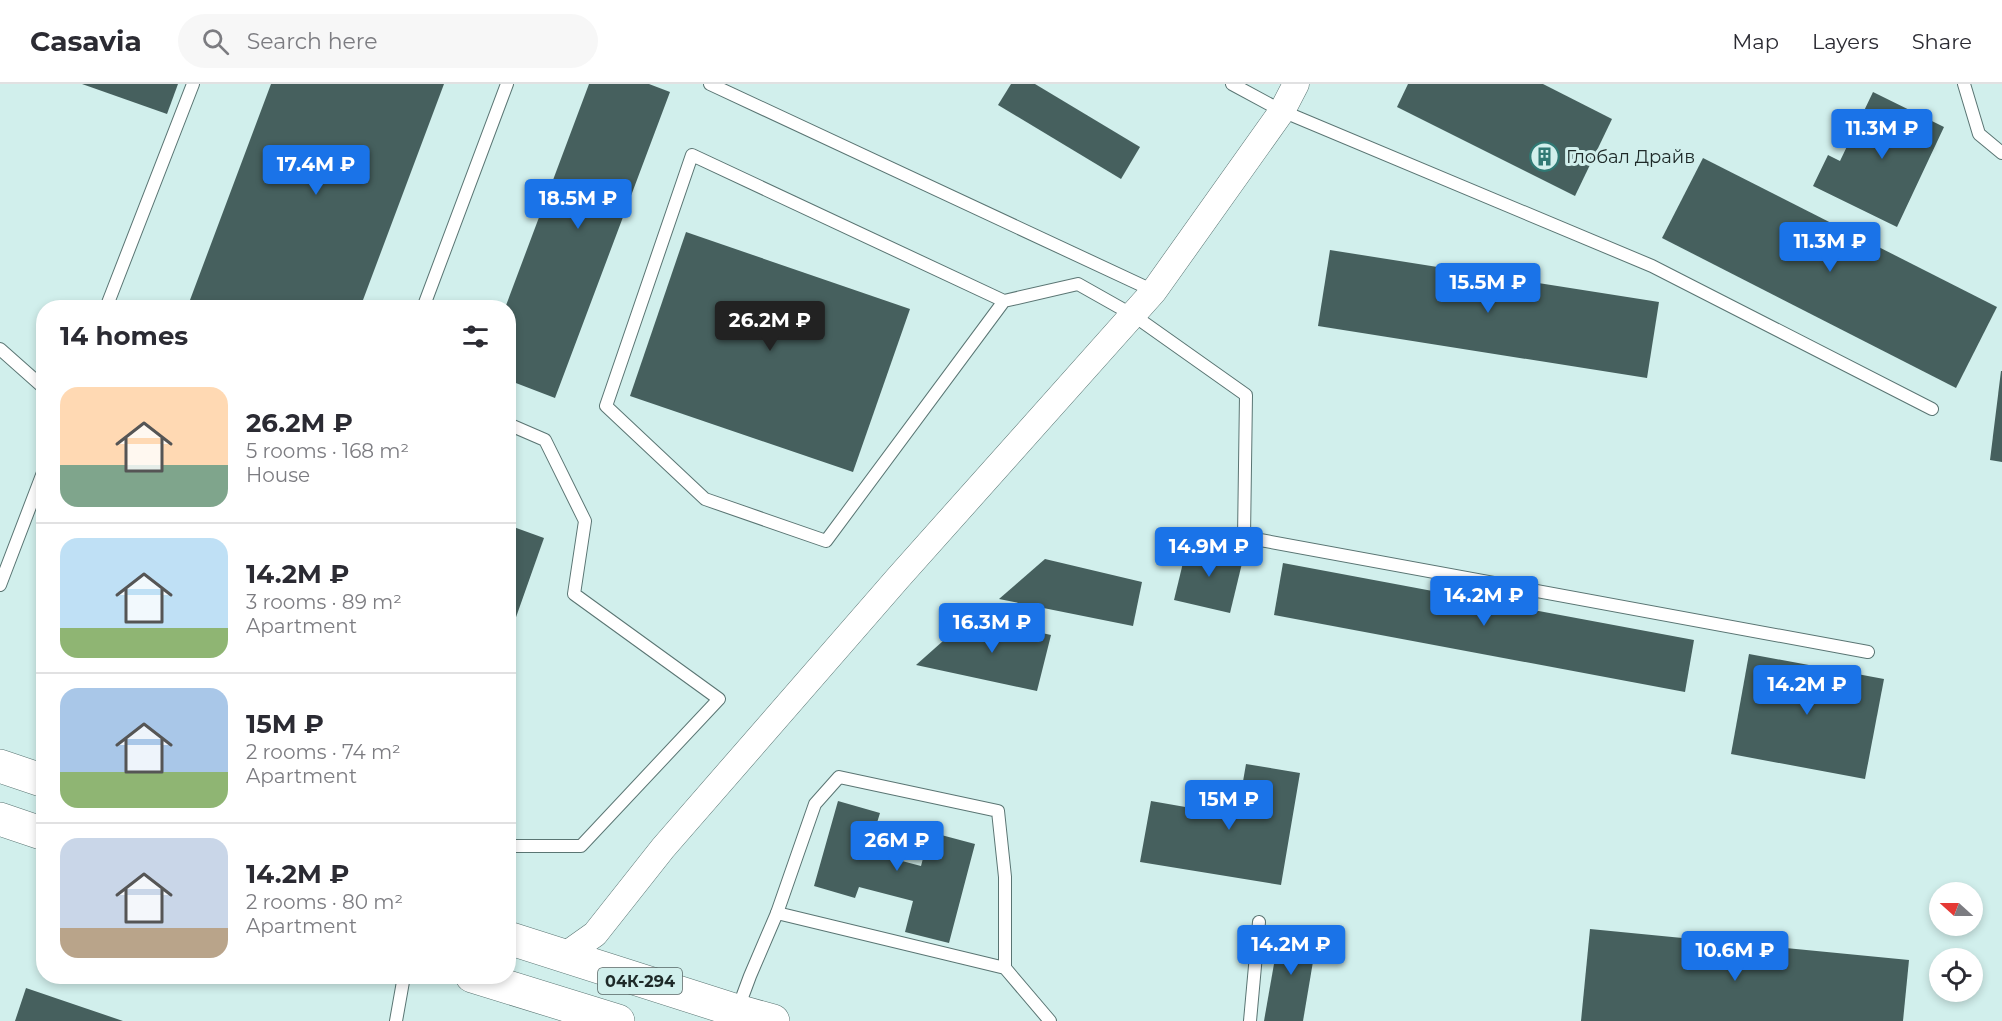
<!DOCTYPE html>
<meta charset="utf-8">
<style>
body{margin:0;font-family:Montserrat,sans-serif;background:#f7f7f7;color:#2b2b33;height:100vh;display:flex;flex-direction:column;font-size:22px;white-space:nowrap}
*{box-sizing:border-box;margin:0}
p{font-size:20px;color:#7c7c81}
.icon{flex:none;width:33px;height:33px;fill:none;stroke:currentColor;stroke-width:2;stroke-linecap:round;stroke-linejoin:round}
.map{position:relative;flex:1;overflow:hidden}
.drawer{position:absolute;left:36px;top:216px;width:480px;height:684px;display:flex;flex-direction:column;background:#fff;border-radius:24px;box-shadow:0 3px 9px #0003}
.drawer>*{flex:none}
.needle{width:39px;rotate:291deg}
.fabs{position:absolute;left:1929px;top:798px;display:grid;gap:12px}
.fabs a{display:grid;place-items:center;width:54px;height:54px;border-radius:50%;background:#fff;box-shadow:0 3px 9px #0003;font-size:30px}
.price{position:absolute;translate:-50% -51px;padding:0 14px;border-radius:6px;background:#1a73e8;color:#fff;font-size:20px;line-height:39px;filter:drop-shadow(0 2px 3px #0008)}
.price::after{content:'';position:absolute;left:50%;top:36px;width:18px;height:14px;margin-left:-9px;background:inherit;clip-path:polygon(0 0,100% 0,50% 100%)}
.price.active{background:#222;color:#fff}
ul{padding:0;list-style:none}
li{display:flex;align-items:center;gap:18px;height:150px;padding:0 24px}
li+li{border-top:2px solid #e1e1e2}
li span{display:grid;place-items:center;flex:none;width:168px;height:120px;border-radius:18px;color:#555}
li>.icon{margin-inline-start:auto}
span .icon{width:72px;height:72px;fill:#fffc;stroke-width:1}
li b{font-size:26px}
h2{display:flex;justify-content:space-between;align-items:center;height:72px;padding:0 24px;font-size:26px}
header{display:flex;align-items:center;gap:36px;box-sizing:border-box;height:84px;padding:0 30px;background:#fff;border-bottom:2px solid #e1e1e2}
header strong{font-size:28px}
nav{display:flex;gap:33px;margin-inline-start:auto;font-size:21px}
.search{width:420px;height:54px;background:#f7f7f7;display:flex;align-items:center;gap:15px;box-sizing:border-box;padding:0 21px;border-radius:33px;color:#7c7c81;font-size:22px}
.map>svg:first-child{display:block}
.building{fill:#46605e}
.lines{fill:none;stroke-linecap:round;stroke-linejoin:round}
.lane-casing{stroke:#5a7573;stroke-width:14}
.street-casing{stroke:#5a7573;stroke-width:27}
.highway-casing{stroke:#5a7573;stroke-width:34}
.lane{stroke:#fff;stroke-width:12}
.street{stroke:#fff;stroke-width:26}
.highway{stroke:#fff;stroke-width:33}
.labels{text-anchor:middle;stroke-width:6;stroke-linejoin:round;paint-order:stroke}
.shield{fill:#d1efec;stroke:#546463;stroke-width:1.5}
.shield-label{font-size:16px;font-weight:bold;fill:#1e2928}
.poi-label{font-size:18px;fill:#1e2928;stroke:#d1efec;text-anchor:start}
</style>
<header>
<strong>Casavia</strong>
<div class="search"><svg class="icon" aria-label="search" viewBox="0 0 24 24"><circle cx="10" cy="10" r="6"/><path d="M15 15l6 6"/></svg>Search here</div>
<nav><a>Map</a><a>Layers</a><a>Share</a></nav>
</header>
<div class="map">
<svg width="2002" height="937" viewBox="0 0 2002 937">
<rect width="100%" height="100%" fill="#d1efec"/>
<g class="building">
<path d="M82 0H178L167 30Z"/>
<path d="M271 0H444L360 224H187Z"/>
<path d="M589 0H649L670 8 555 314 508 296V224H505Z"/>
<path d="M1011 0H1035L1140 63 1121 95 998 21Z"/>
<path d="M1408 0H1543L1612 35 1575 112 1397 23Z"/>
<path d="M1873 8 1944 43 1897 143 1813 102 1828 71 1840 77Z"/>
<path d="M1703 74 1997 223 1956 304 1662 154Z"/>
<path d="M686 148 910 225 853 388 630 312Z"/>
<path d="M1330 166 1659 218 1647 294 1318 242Z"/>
<path d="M2001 287H2002V378L1990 376Z"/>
<path d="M508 441 544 454 509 553H508Z"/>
<path d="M1188 458 1244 471 1230 529 1174 516Z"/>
<path d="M1045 475 1142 498 1133 542 999 515Z"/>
<path d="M1283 479 1694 556 1685 608 1274 531Z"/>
<path d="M970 533 1051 551 1037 607 916 581Z"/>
<path d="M1749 570 1884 595 1865 695 1731 670Z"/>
<path d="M1246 680 1300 689 1281 801 1140 778 1151 717 1237 732Z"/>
<path d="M838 717 880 729 868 768 921 782 930 748 975 760 949 859 905 848 913 817 859 803 855 814 814 802Z"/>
<path d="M1290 845 1318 848 1303 937H1264L1278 857Z"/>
<path d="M1590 845 1909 876 1903 937H1581Z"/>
<path d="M26 904 123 937H15Z"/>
</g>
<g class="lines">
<defs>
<g id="lane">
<path d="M710 0 1154 207"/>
<path d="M1232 0 1282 27 1652 182 1932 325"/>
<path d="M1964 0 1979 50 2002 69"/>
<path d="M1004 217 826 457 705 415 606 322 692 71 1004 217 1078 200 1133 231 1246 311 1244 453 1868 568"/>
<path d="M106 224 193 0"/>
<path d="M423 224 507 0"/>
<path d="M0 265 44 304"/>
<path d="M508 340 545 356 585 437 574 510 719 615 581 762H508"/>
<path d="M0 501 44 386"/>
<path d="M777 829 815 720 839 693 998 727 1005 793V884"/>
<path d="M737 927 750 892 777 829 1005 884 1050 937"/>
<path d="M396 937 404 892"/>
<path d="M1250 937 1259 838"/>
</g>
<path id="street" d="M564 872 595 850 663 764 898 494 1154 207 1282 27 1296 0"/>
<g id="highway">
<path d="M0 682 44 697"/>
<path d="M0 735 44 750"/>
<path d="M508 854 737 927 773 937"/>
<path d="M472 892 618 937"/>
</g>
</defs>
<use href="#lane" class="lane-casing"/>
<use href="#street" class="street-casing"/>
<use href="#highway" class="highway-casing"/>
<use href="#lane" class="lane"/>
<use href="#street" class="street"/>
<use href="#highway" class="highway"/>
</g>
<defs>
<symbol id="building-ring" viewBox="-11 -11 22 22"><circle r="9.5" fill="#d1efec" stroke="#307974" stroke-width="1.5"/><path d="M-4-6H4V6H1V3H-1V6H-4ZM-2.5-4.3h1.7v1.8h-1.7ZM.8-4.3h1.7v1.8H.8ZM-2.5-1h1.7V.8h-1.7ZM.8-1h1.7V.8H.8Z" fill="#307974"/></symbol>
</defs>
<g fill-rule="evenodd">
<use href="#building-ring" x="1528" y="56" width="33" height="33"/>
</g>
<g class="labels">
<rect class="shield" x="598" y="884" width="84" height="26" rx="4.5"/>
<g class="shield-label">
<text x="640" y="903">04К-294</text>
</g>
<g class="poi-label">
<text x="1566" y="79">Глобал Драйв</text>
</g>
</g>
</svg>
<div class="fabs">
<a><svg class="needle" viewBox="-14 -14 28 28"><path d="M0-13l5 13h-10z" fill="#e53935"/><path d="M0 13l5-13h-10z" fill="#7c7c81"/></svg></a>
<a><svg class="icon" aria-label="locate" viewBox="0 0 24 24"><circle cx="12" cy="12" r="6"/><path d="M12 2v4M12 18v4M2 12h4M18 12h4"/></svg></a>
</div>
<b class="price" style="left:1882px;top:76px">11.3M ₽</b>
<b class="price" style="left:316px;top:112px">17.4M ₽</b>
<b class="price" style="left:578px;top:146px">18.5M ₽</b>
<b class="price" style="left:1830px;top:189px">11.3M ₽</b>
<b class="price" style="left:1488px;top:230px">15.5M ₽</b>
<b class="price active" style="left:770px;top:268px">26.2M ₽</b>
<b class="price" style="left:1209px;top:494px">14.9M ₽</b>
<b class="price" style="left:1484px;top:543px">14.2M ₽</b>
<b class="price" style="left:992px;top:570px">16.3M ₽</b>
<b class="price" style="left:1807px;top:632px">14.2M ₽</b>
<b class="price" style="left:1229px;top:747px">15M ₽</b>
<b class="price" style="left:897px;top:788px">26M ₽</b>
<b class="price" style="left:1291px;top:892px">14.2M ₽</b>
<b class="price" style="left:1735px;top:898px">10.6M ₽</b>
<section class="drawer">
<h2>14 homes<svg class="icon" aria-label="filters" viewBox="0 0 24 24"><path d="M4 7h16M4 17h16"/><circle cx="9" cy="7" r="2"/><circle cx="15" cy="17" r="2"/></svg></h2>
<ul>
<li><span style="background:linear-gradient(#ffd9b3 65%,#7fa58c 0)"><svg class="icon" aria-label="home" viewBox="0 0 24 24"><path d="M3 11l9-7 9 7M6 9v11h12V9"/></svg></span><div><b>26.2M ₽</b><p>5 rooms · 168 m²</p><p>House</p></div></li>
<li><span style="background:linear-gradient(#bfe0f5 75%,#8fb573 0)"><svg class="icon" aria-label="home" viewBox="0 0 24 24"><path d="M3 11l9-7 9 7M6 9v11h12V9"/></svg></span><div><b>14.2M ₽</b><p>3 rooms · 89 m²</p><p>Apartment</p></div></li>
<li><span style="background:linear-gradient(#a9c7e8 70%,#8fb573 0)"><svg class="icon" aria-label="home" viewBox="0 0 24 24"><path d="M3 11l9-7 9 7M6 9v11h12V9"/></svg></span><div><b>15M ₽</b><p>2 rooms · 74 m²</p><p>Apartment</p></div></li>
<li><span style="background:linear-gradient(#c9d6e8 75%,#b9a48a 0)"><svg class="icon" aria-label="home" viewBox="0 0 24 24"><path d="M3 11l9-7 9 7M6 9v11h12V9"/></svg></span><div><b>14.2M ₽</b><p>2 rooms · 80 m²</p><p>Apartment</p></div></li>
</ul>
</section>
</div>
